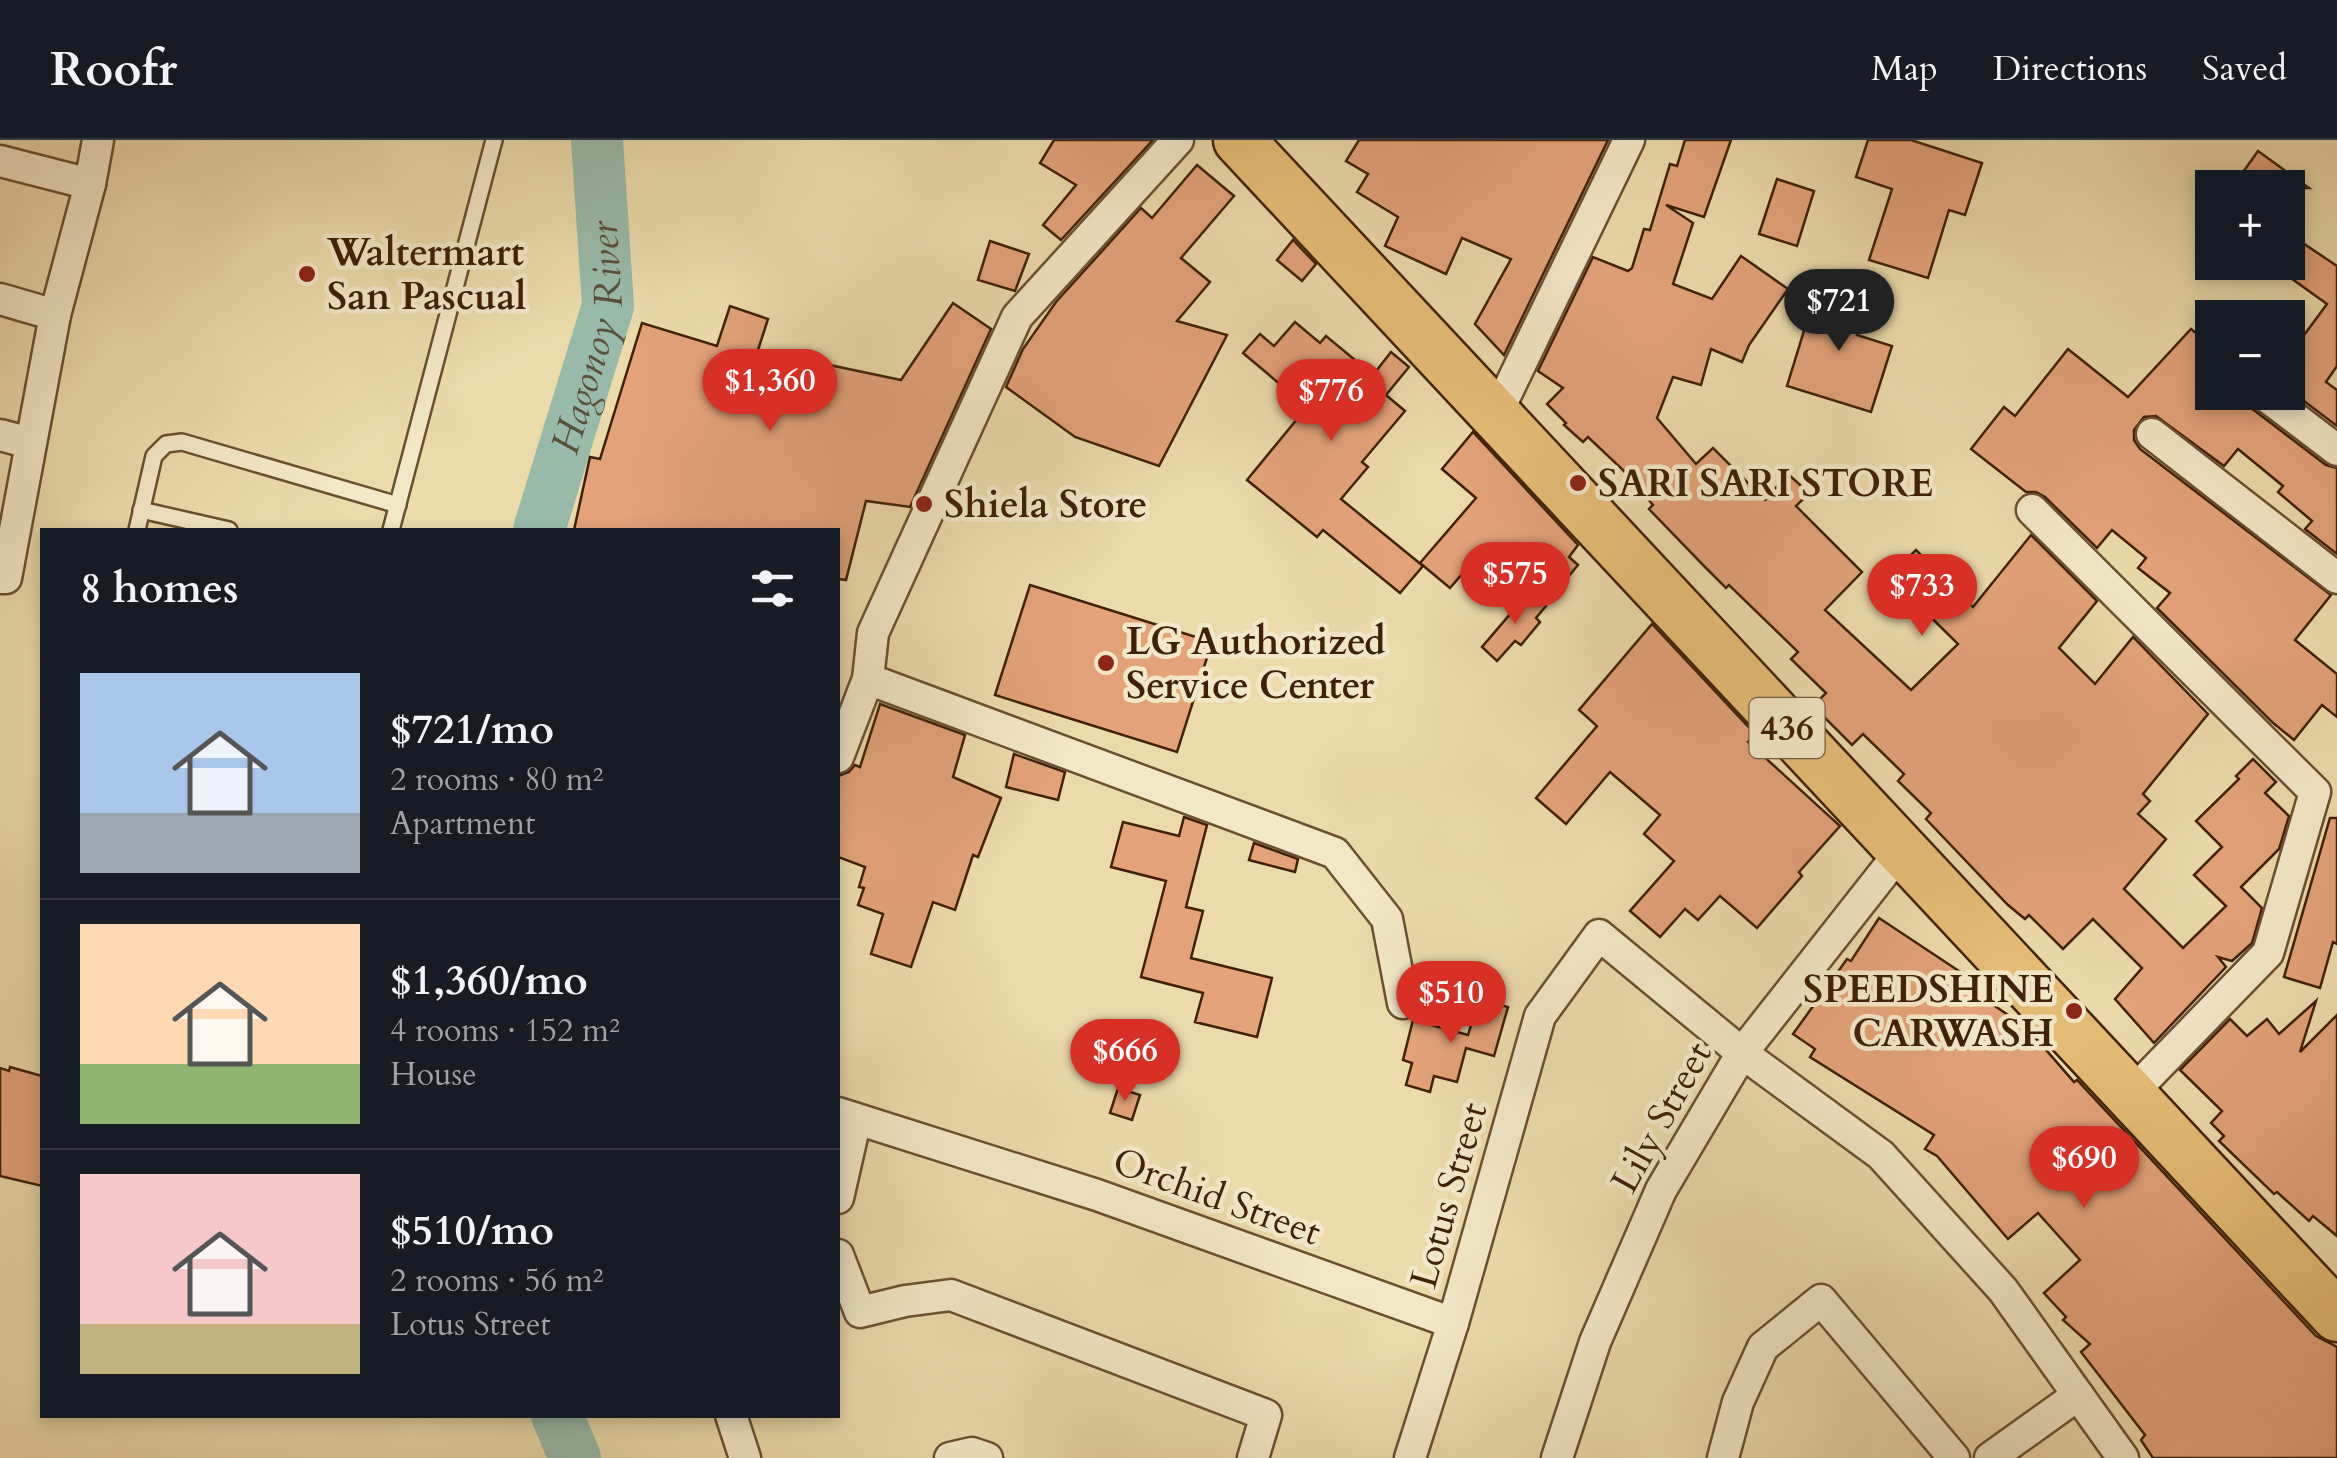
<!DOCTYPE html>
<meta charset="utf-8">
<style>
body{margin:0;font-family:Cardo,serif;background:#242831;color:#f1f3f6;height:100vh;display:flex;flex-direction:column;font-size:38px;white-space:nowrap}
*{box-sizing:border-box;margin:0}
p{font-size:32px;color:#9ea1a6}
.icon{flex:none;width:55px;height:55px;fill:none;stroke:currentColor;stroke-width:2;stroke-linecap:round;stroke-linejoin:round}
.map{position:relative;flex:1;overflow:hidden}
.panel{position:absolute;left:40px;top:388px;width:800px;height:890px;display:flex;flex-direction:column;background:#171b24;border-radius:0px;box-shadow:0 5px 15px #0003}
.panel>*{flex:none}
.tools{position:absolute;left:2195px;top:30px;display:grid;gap:20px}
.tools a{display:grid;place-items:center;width:110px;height:110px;border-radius:0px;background:#171b24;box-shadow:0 5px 15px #0003;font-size:50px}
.price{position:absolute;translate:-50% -85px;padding:0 22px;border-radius:35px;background:#d93025;color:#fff;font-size:32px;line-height:65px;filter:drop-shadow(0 2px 5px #0008)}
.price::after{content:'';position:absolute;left:50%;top:60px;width:30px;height:22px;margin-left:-15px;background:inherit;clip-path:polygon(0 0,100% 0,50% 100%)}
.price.current{background:#222;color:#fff}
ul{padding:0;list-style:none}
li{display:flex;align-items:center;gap:30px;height:250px;padding:0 40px}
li+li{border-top:2px solid #363941}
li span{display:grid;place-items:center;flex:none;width:280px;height:200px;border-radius:0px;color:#555}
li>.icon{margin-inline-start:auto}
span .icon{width:120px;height:120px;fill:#fffc;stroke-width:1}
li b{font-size:42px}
h2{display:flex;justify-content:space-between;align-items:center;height:120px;padding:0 40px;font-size:42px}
header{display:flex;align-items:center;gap:60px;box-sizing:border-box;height:140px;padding:0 50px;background:#171b24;border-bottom:2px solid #363941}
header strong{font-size:48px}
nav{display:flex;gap:55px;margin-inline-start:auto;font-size:35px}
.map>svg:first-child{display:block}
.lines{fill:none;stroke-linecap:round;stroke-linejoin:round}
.river{stroke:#98bba9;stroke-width:52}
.building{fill:#e3a278;stroke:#3f2109;stroke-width:2.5}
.service-casing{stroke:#6a4f31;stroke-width:20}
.minor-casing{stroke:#6a4f31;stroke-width:35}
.primary-casing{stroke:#3f2109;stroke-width:55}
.service{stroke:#f2e7c8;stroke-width:15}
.minor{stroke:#f2e7c8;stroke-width:30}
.primary{stroke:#e6bd75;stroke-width:50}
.poi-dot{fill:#8f2418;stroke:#f2e7c8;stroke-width:4}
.labels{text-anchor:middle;stroke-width:9;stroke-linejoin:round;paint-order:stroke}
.shield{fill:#f2e7c8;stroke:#755c42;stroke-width:2.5}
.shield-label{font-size:35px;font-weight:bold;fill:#3f2109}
.poi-label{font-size:38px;font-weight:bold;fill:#3f2109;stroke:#f2e7c8;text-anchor:start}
.street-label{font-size:38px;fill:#3f2109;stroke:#f2e7c8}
.water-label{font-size:40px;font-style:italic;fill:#5a4f39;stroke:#f2e7c8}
</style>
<header>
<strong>Roofr</strong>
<nav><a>Map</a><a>Directions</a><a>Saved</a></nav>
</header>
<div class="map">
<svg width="2337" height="1318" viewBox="0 0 2337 1318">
<rect width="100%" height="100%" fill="#ebdaaa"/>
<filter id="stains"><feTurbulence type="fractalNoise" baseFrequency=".002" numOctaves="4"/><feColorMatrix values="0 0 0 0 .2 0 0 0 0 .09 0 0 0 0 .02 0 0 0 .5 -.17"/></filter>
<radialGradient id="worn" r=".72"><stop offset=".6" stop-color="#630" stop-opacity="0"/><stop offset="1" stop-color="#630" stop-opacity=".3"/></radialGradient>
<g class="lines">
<g class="river">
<path id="s1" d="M539 390 608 166 597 0"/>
<path d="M557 1275 575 1318"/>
</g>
</g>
<g class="building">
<path d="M1054 0H1153L1061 100 1043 85 1076 45 1040 23Z"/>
<path d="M1359 0H1608L1504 215 1475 184 1511 119 1462 98 1446 134 1385 106 1398 77 1357 52 1368 34 1346 21Z"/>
<path d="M1685 0H1731L1704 77 1666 65 1693 83 1673 144 1712 159 1741 116 1788 149 1749 205 1742 222 1711 209 1701 245 1673 237 1657 278 1696 324 1713 308 1765 360 1788 334 1809 353 1796 366 1862 432 1825 470 1911 550 1958 504 1889 436 1916 410 1973 467 2031 395 2097 461 2059 508 2095 544 2133 497 2208 574 2143 654 2150 661 2138 674 2166 699 2124 749 2183 808 2226 766 2194 735 2222 707 2196 681 2239 639 2236 636 2253 619 2276 642 2265 653 2289 676 2279 709 2241 747 2262 768 2252 803 2232 821 2218 817 2226 827 2154 903 2115 859 2142 828 2093 779 2063 809 2029 775 2025 779 2008 765 1926 679 1931 673 1898 641 1904 634 1863 594 1852 605 1813 566 1826 553 1791 519 1798 512 1729 445 1726 448 1704 426 1649 369 1653 365 1622 329 1588 297 1583 302 1564 285 1566 283 1547 264 1563 248 1538 231 1593 117 1628 131 1632 128 1644 89 1650 90 1670 24 1677 26Z"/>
<path d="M1868 0H1911L1982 23 1965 75 1949 70 1928 138 1869 120 1892 49 1856 37Z"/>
<path d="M2258 11 2309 48H2263L2243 32Z"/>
<path d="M1197 25 1234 56 1181 118 1210 142 1177 181 1227 195 1159 326 1075 297 1006 247 1023 209 1056 162 1141 68 1152 78Z"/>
<path d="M1777 39 1814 51 1797 106 1759 94Z"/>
<path d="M2288 93 2337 126V226L2326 242 2337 250V286L2288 249V199L2296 206 2327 164 2288 136Z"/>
<path d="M1293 100 1316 124 1302 141 1277 120Z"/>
<path d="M990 101 1029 114 1015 151 978 140Z"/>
<path d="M1824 147 1868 161 1857 195 1892 206 1871 272 1787 246 1812 165 1818 169Z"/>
<path d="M953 163 991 189 910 367 866 361 846 440 838 439V390H574L590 317 600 319 642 183 717 206 730 166 768 179 758 210 901 240Z"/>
<path d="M1295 182 1320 203 1326 196 1373 235 1391 212 1409 227 1386 255 1405 271 1362 322 1368 327 1341 359 1423 426 1400 453 1323 390 1317 397 1247 340 1307 267 1243 213 1260 194 1274 206Z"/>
<path d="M2191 189 2212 206V252H2244L2251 268 2326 325 2337 328V414L2305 389 2312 381 2278 352 2283 346 2238 309 2224 326 2156 276 2144 277 2134 290V300L2140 309 2331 455 2295 500 2337 534V577L2322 565 2294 600 2272 582 2157 468 2170 453 2138 428 2146 418 2112 390 2097 408 2045 357 2036 352H2026L1971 309 2004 267 2015 276 2068 209 2128 257Z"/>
<path d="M1473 292 1578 405 1569 417 1578 425 1550 459 1487 405 1450 448 1420 423 1476 358 1442 329Z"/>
<path d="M1030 445 1212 502 1177 612 995 555Z"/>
<path d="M1529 452 1546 466 1536 478 1540 482 1521 505 1515 501 1497 521 1482 507Z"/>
<path d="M1652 484 1755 594 1748 602 1840 686 1799 732 1802 736 1757 788 1720 756 1698 780 1685 769 1660 797 1630 771 1674 721 1644 694 1660 675 1610 632 1566 684 1536 658 1597 586 1579 570Z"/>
<path d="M880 564 965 595 953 637 1001 658 978 717 973 715 955 770 933 762 911 827 871 814 883 774 858 765 864 748 859 747 865 727 838 717V636L849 632 855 625 860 627Z"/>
<path d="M1014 614 1065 632 1058 660 1006 647Z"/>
<path d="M1184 677 1207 685 1186 767 1203 771 1191 818 1272 838 1257 897 1195 882 1203 853 1141 837 1166 741 1111 727 1123 682 1179 696Z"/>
<path d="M2330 678H2337V804L2333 802 2320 848 2284 837Z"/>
<path d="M1254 703 1298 719 1295 732 1249 720Z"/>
<path d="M1879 778 1965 835 1960 842 2027 888 2074 942 2077 940 2316 1196 2337 1207V1318H2153L2141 1300 2145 1295 2081 1212 2090 1204 2063 1180 2066 1177 2044 1153 2080 1120 2038 1073 2008 1099 1937 1016 1925 1009 1934 995 1810 917 1815 909 1793 894 1847 819 1851 821Z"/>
<path d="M1479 859 1508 867 1494 916 1466 908 1457 942 1434 936 1430 952 1406 945 1412 923 1403 920 1413 880 1468 895Z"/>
<path d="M2316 861 2300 912 2337 875V1096L2313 1076 2309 1081 2277 1052 2274 1054 2219 1001 2224 996 2211 983 2222 971 2180 930 2230 879 2247 896 2267 879 2279 894Z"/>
<path d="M10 927 42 936V1046L0 1036V928L9 931Z"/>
<path d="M1118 948 1140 955 1132 980 1110 973Z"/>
</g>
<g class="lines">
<defs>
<g id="service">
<path d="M141 370 229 390"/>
<path d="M137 390 154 316 166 304 182 302 398 365"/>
<path d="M391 390 494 0"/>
</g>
<g id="minor">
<path d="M0 21 90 44"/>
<path d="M0 159 55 175"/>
<path d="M2262 253 2337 310"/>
<path d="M1497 273 1629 0"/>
<path d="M2152 294 2337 438"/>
<path d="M0 295 30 303"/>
<path d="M2032 370 2315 652 2268 813 2131 954"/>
<path d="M0 438H6L55 175 90 44 98 0"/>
<path d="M868 539 1335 713 1387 779 1403 863"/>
<path d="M838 617 868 539 873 493 1017 177 1178 0"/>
<path d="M838 973 1097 1055 1453 1183"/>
<path d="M838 1058 856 979"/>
<path d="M838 1115 860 1172 905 1161 951 1155 1266 1275 1253 1318"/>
<path d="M731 1275 745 1318"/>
<path d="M950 1318 972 1313 987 1318"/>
<path d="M1410 1318 1453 1183 1540 876 1599 795 1742 913 1881 1015 2003 1150 2123 1318"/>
<path d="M1557 1318 1595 1202 1661 1050 1742 913 1901 711"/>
<path d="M1723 1318 1738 1262 1763 1207 1821 1160 1954 1318"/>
<path d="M1990 1318 2078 1255"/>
</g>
<path id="primary" d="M1239 0 2337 1176"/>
</defs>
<use href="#service" class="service-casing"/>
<use href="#minor" class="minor-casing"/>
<use href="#primary" class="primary-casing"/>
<use href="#service" class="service"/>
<use href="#minor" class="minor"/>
<use href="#primary" class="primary"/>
</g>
<g class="poi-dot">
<circle cx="307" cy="134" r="10"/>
<circle cx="1578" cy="343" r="10"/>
<circle cx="924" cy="364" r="10"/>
<circle cx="1106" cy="523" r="10"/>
<circle cx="2074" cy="871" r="10"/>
</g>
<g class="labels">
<rect class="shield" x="1749.5" y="558" width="75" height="60" rx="8"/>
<g class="shield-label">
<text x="1787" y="600">436</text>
</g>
<g class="poi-label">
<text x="327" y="125">Waltermart<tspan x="327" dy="44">San Pascual</tspan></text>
<text x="1598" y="356">SARI SARI STORE</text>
<text x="944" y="377">Shiela Store</text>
<text x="1126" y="514">LG Authorized<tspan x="1126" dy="44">Service Center</tspan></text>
<text x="2054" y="862" text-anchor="end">SPEEDSHINE<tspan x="2054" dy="44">CARWASH</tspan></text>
</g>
<g class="street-label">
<text transform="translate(1661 977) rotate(-61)" y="13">Lily Street</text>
<text transform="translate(1448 1055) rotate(-74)" y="13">Lotus Street</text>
<text transform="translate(1217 1056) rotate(20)" y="13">Orchid Street</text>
</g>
<g class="water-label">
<text dy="14" stroke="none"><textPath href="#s1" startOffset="200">Hagonoy River</textPath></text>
</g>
</g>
<rect width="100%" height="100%" filter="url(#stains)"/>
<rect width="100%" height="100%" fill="url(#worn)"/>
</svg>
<div class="tools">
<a>+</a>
<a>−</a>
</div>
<b class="price current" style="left:1839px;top:214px">$721</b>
<b class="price" style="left:770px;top:294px">$1,360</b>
<b class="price" style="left:1331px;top:304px">$776</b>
<b class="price" style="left:1515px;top:487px">$575</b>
<b class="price" style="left:1922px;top:499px">$733</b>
<b class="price" style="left:1451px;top:906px">$510</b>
<b class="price" style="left:1125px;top:964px">$666</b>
<b class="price" style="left:2084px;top:1071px">$690</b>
<section class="panel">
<h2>8 homes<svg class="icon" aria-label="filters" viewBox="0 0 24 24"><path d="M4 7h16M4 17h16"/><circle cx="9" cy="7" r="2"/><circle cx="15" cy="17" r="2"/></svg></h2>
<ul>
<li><span style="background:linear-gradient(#a9c7e8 70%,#9aa5b1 0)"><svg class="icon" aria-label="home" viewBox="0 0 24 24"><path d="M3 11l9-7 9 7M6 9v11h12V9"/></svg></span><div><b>$721/mo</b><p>2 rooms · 80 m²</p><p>Apartment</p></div></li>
<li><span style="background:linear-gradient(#ffd9b3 70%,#8fb573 0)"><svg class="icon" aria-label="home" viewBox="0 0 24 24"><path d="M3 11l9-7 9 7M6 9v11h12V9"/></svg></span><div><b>$1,360/mo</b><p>4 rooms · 152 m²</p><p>House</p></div></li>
<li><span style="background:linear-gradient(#f6c9c9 75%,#c2b280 0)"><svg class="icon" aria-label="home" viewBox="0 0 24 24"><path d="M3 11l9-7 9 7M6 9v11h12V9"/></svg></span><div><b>$510/mo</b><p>2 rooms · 56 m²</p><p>Lotus Street</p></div></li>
</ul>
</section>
</div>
